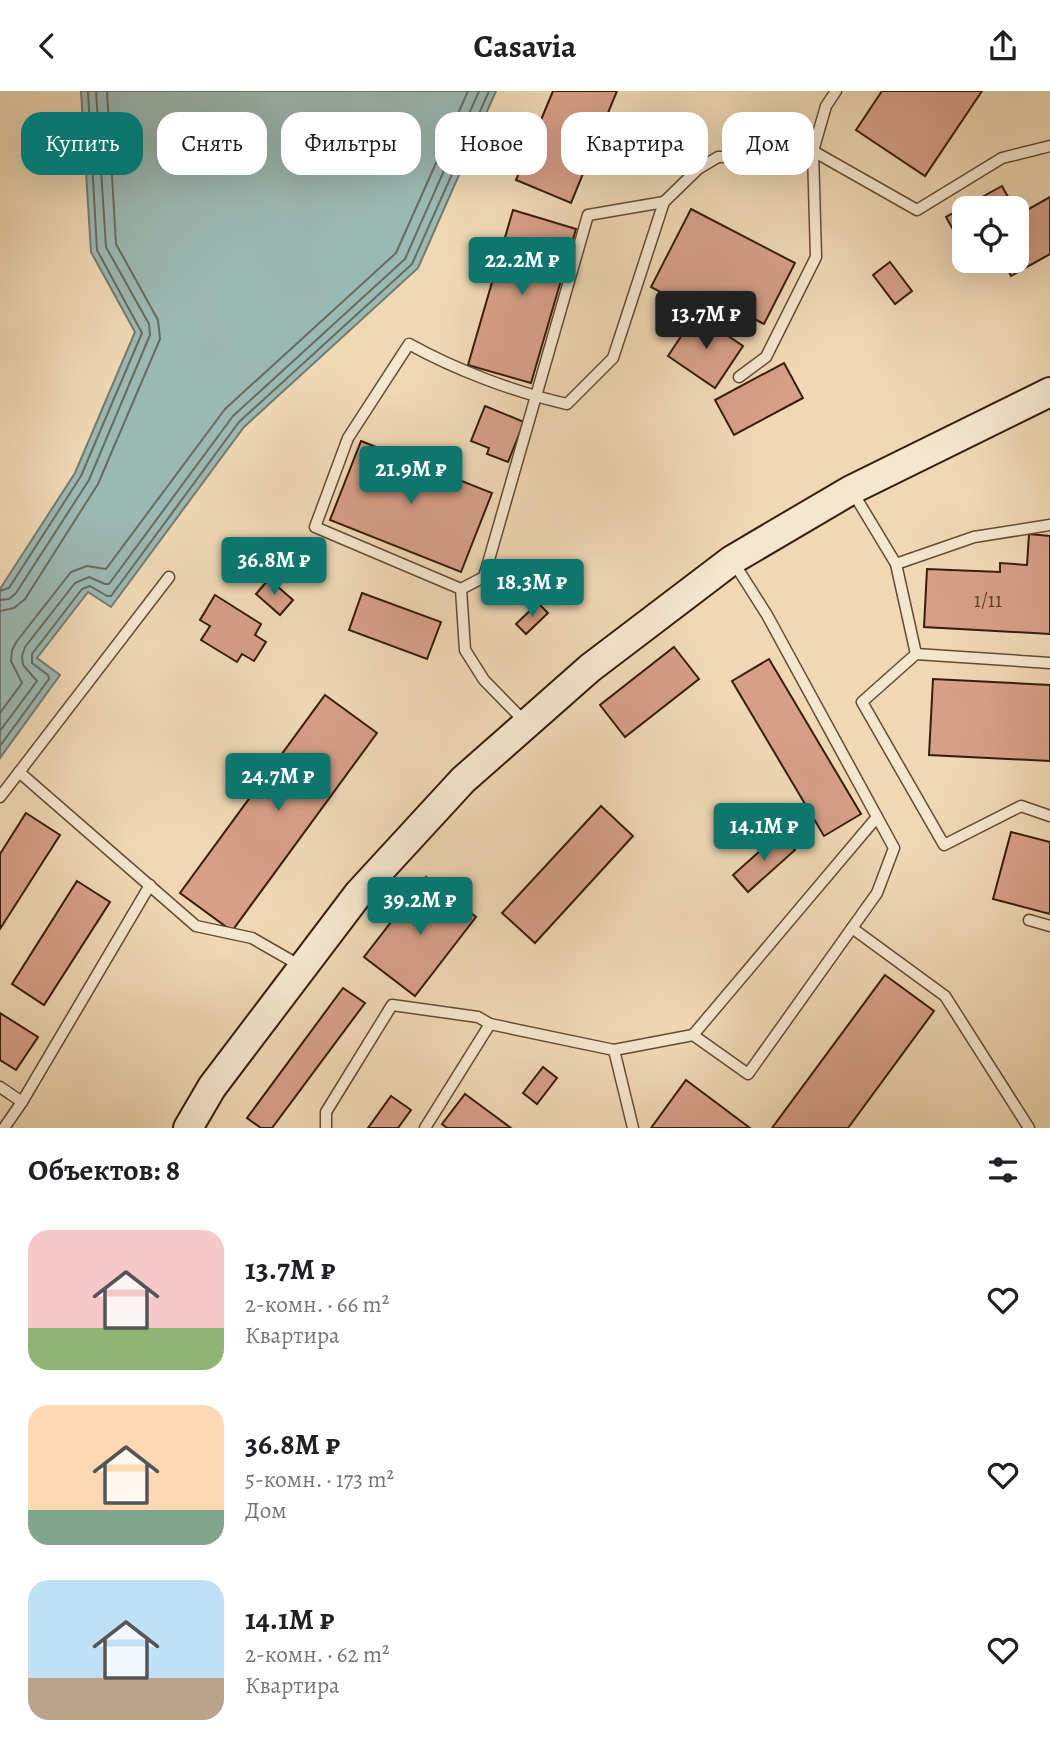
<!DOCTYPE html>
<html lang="ru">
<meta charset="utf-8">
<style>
body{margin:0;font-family:Alegreya,serif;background:#f6f6f6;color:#202124;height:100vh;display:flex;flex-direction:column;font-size:26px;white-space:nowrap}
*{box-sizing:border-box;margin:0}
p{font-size:23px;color:#757577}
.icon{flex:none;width:38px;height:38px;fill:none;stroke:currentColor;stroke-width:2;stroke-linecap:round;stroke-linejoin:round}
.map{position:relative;height:1037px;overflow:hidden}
.side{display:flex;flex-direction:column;background:#fff;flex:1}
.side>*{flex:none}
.hud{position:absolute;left:21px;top:21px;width:1008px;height:63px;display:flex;gap:14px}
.controls{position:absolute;left:952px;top:105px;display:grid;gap:14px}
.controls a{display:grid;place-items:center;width:77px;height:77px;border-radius:14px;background:#fff;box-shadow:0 7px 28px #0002;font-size:35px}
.price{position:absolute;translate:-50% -60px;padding:0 16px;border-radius:7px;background:#0f766e;color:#fff;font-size:23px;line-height:46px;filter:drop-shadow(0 2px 4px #0008)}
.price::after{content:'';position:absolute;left:50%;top:42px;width:21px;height:16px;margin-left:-10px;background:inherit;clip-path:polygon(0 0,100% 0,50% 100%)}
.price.on{background:#222;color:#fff}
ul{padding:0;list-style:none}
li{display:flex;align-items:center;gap:21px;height:175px;padding:0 28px}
li span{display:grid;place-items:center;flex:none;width:196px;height:140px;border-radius:21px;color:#555}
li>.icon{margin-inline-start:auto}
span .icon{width:84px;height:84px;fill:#fffc;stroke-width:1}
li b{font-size:30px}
h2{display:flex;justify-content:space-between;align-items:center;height:84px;padding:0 28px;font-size:30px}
.chip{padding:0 24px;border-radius:21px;background:#fff;box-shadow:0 7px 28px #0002;font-size:24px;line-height:63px}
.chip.on{background:#0f766e;color:#fff}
header{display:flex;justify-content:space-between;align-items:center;height:91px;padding:0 28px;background:#fff;font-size:32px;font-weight:700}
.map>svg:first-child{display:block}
.water{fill:#9bb9b3;stroke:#737b6f;stroke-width:2}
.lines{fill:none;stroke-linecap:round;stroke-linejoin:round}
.shore{stroke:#686c5e;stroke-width:2}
.building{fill:#d79f86;stroke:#361e09;stroke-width:2}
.lane-casing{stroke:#644c34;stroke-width:13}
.secondary-casing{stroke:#361e09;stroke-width:32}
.lane{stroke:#f5e6ce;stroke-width:10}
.secondary{stroke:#f5e6ce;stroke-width:28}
.labels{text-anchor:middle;stroke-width:5;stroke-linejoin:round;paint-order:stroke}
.number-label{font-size:21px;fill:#5e3e28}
</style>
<header><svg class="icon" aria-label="back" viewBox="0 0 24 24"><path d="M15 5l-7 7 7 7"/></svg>Casavia<svg class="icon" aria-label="share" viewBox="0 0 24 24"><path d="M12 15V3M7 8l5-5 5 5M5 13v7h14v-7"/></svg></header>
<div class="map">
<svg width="1050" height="1037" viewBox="0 0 1050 1037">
<rect width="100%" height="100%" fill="#efd8b3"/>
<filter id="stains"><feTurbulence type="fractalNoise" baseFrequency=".00286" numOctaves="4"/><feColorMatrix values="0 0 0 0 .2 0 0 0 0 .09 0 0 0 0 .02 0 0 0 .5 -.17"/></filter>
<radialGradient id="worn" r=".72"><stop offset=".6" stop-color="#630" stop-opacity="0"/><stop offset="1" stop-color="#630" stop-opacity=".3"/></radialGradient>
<path class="water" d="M81 0H496L418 177 244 336 111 516 88 501 37 567 60 584 0 667V498L75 382 135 241 91 161Z"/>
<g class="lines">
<g class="shore">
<path d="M0 500 9 497 81 385 142 242 97 159 88 0"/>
<path d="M0 509 9 508 16 502 89 389 150 244 149 233 106 156 96 0"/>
<path d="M0 520 14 517 25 508 98 393 160 248 158 229 116 153 107 0"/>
<path d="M0 622 22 592 11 570 12 559 17 550 71 481 87 475 106 478 225 318 396 162 468 0"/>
<path d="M0 640 37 590 23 574 22 565 25 556 75 492 89 486 105 493H109L233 325 405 168 479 0"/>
<path d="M0 655 49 588 48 584 32 572V563L82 498 90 495 107 505H111L239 331 412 173 489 0"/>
</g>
</g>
<g class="building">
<path d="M553 0H617L571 112 516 89Z"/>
<path d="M882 0H982L925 85 856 39Z"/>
<path d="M1002 95 1014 117H964V151L961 153 946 126Z"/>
<path d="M1050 106V163L1011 185 1003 170H1017V122L1018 124Z"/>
<path d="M691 118 795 172 764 233 703 201 694 219 651 196Z"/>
<path d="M513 119 576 138 531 292 468 274Z"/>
<path d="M890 171 912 200 895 213 873 184Z"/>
<path d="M696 223 743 255 715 297 668 265Z"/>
<path d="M784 272 803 307 734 344 715 309Z"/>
<path d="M485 315 524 331 508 371 487 363 489 357 471 350Z"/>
<path d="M361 350 492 402 461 481 330 429Z"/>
<path d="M1029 443 1050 445V543L924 536 927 478 1000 481V472L1027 474Z"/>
<path d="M269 488 293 509 280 524 256 503Z"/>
<path d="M362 502 441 531 427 568 349 539Z"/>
<path d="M215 504 261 533 255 544 266 551 254 570 242 563 237 571 201 549 210 535 200 529Z"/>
<path d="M538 512 548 522 526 543 516 533Z"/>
<path d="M674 556 699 588 625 646 600 614Z"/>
<path d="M769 568 861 723 824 745 732 590Z"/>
<path d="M933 588 1050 594V670L929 664Z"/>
<path d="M325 604 377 642 232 840 180 802Z"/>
<path d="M601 715 633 745 535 852 502 822Z"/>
<path d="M26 722 60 744 0 838V763Z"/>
<path d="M1011 741 1050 751V823L993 808Z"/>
<path d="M780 742 795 759 748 801 733 784Z"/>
<path d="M426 786 476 826 415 905 364 866Z"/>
<path d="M77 790 110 811 44 914 12 893Z"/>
<path d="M885 884 934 920 848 1037H772Z"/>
<path d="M343 897 365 912 272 1037H261L247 1027Z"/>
<path d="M0 922 38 946 16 979 0 969Z"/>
<path d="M543 976 557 987 537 1013 523 1002Z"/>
<path d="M686 989 750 1037H651Z"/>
<path d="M465 1003 511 1037H447L442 1033Z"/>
<path d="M391 1005 411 1019 398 1037H368Z"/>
</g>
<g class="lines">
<defs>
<g id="lane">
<path d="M813 60 917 119 1002 67 1050 55"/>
<path d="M739 286 766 266 816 166 813 60"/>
<path d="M852 400 896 473 916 563"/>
<path d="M896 473 974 446 1050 434"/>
<path d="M461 498 484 486 588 124 664 111"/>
<path d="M1050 572 916 563 862 611 944 754 1021 715 1050 725"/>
<path d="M525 631 484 589 465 559 461 498 315 436 348 347 409 253C456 279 514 301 567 313L613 267 664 111 698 78 718 66 790 65 813 60 826 15 836 0"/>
<path d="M19 681 196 835 252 847 299 874"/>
<path d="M0 706 169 486"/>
<path d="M1029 829 1050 835"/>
<path d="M852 837 945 905 1029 1037"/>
<path d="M693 944 748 983 877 802 894 757 767 524 734 472"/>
<path d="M614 959 633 1037"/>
<path d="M0 996 22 1011"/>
<path d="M4 1037 22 1011 150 794"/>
<path d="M326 1037V1021L392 914 478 926 490 933 614 959 693 944 877 726"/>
<path d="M425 1037 490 933"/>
</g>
<path id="secondary" d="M188 1037 212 996 359 802 463 689 590 577 732 469 851 399 1050 301"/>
</defs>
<use href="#lane" class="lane-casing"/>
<use href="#secondary" class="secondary-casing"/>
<use href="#lane" class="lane"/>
<use href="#secondary" class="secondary"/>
</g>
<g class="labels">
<g class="number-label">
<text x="988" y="516">1/11</text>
</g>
</g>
<rect width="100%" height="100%" filter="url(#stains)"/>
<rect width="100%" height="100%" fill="url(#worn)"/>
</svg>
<div class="controls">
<a><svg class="icon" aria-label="locate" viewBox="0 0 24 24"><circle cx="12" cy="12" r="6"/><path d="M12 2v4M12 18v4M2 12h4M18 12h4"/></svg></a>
</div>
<b class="price" style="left:522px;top:206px">22.2M ₽</b>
<b class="price on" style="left:706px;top:260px">13.7M ₽</b>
<b class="price" style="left:411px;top:415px">21.9M ₽</b>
<b class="price" style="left:274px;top:506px">36.8M ₽</b>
<b class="price" style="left:532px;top:528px">18.3M ₽</b>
<b class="price" style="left:278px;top:722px">24.7M ₽</b>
<b class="price" style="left:764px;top:772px">14.1M ₽</b>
<b class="price" style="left:420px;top:846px">39.2M ₽</b>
<div class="hud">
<a class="chip on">Купить</a>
<a class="chip">Снять</a>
<a class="chip">Фильтры</a>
<a class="chip">Новое</a>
<a class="chip">Квартира</a>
<a class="chip">Дом</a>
</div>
</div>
<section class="side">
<h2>Объектов: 8<svg class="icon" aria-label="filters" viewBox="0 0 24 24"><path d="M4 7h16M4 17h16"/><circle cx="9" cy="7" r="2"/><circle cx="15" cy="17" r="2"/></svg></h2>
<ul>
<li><span style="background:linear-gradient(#f6c9c9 70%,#8fb573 0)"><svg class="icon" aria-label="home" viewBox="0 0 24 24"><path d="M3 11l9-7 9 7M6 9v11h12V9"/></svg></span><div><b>13.7M ₽</b><p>2-комн. · 66 m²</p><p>Квартира</p></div><svg class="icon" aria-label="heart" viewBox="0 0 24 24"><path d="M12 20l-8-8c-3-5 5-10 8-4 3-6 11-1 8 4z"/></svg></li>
<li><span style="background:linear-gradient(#ffd9b3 75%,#7fa58c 0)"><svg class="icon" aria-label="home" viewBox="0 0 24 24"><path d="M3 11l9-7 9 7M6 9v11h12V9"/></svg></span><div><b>36.8M ₽</b><p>5-комн. · 173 m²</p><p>Дом</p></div><svg class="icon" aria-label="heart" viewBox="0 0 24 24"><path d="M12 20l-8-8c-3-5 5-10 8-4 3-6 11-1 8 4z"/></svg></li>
<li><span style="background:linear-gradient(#bfe0f5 70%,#b9a48a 0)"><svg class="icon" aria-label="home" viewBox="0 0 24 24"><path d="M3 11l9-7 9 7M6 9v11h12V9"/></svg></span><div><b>14.1M ₽</b><p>2-комн. · 62 m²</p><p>Квартира</p></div><svg class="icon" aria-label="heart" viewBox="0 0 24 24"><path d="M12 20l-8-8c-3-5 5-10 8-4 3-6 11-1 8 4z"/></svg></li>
</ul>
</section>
